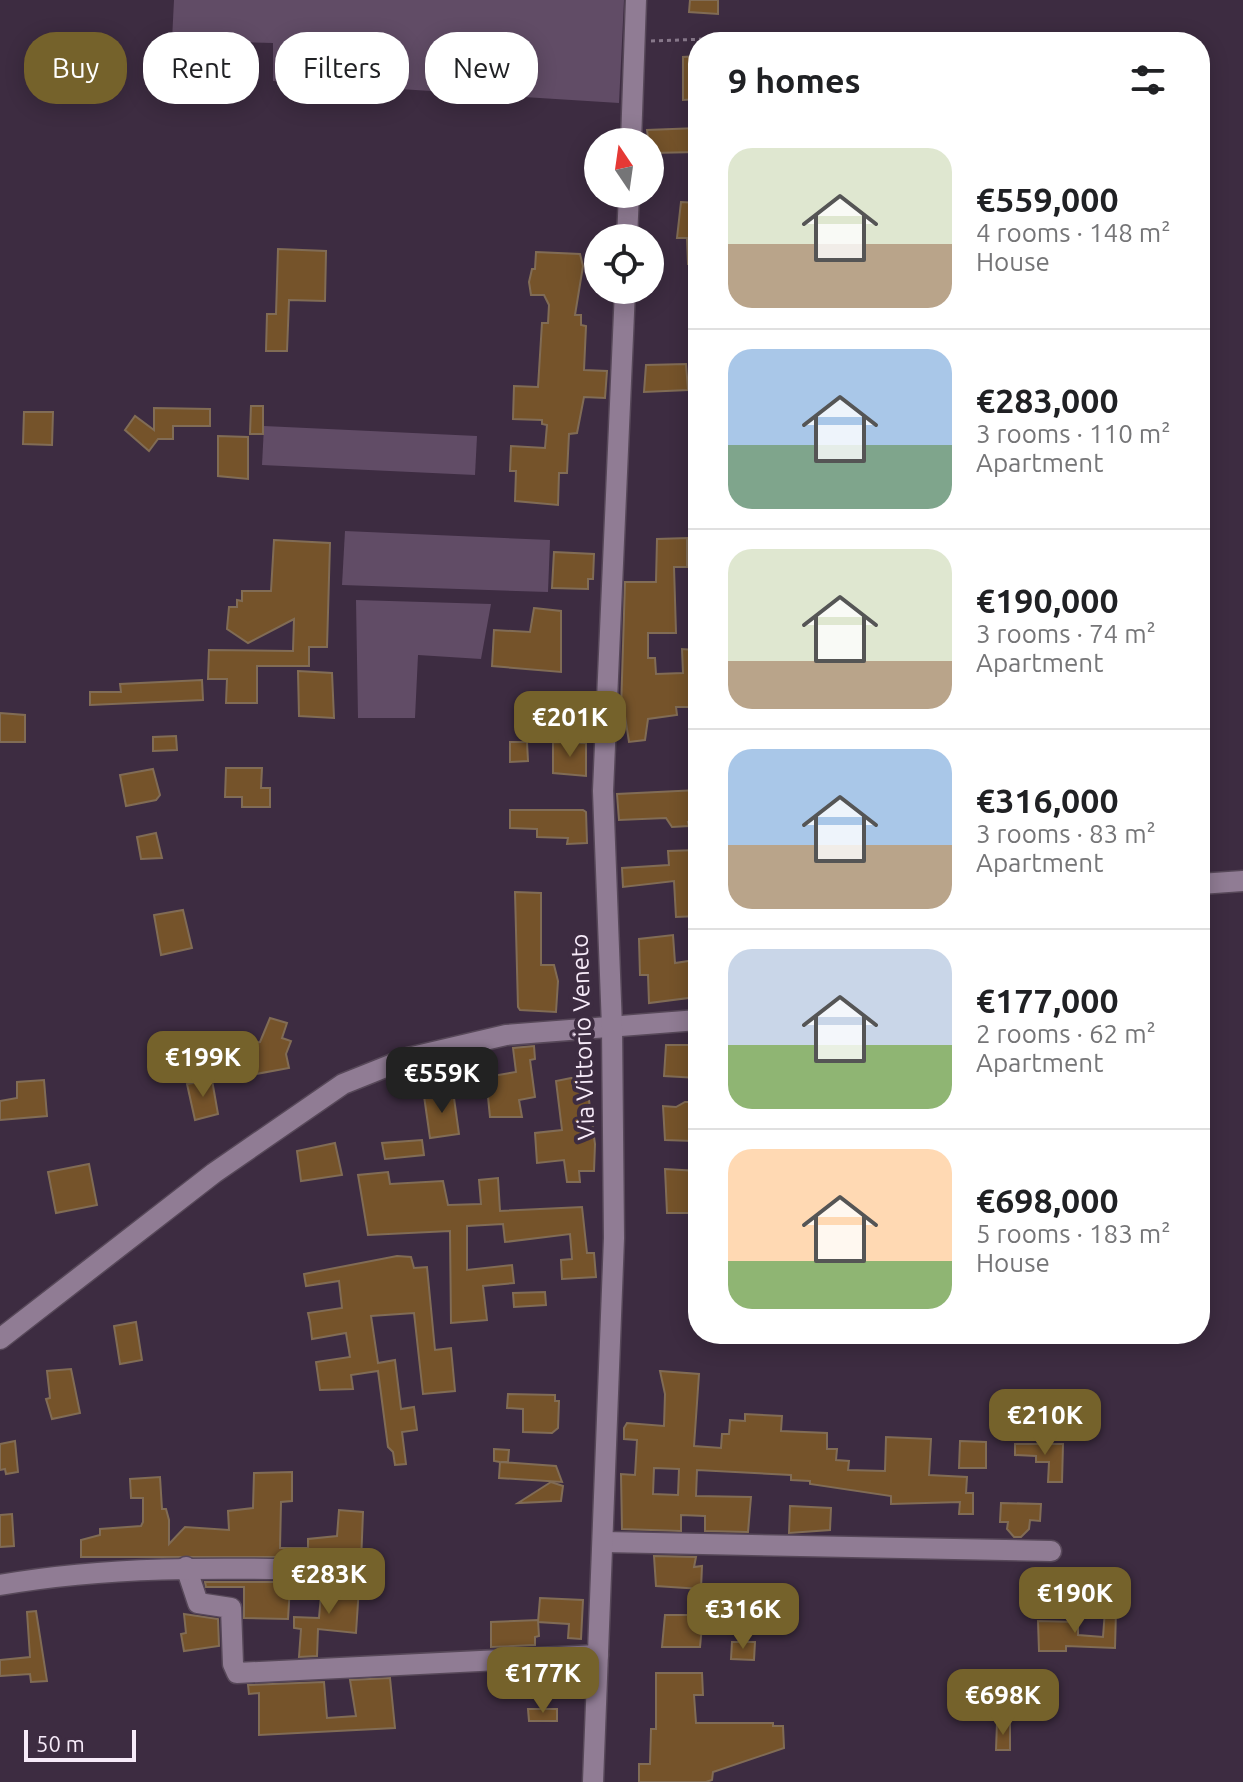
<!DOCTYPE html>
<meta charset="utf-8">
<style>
body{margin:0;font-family:Ubuntu,sans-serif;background:#f6f6f6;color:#202124;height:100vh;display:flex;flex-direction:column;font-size:30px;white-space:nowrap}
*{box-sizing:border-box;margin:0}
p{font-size:26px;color:#757577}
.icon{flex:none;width:44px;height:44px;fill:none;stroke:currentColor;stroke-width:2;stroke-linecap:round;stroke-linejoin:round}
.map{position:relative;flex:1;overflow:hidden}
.side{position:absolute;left:688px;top:32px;width:522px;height:1312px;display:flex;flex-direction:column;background:#fff;border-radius:32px;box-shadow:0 4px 20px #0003}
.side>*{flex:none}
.hud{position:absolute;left:24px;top:32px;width:544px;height:72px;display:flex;gap:16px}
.needle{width:52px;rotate:347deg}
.controls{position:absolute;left:584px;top:128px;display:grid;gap:16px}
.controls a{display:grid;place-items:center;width:80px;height:80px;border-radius:50%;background:#fff;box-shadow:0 4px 20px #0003;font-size:40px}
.scale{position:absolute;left:24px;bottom:20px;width:112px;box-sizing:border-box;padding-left:8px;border:4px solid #f7ebf9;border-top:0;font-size:22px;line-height:28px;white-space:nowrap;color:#f7ebf9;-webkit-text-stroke:6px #3d2c41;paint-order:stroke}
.price{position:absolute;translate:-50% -68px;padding:0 18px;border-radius:16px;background:#75622b;color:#fff;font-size:26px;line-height:52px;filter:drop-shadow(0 2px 4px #0008)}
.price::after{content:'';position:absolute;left:50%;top:48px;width:24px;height:18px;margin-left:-12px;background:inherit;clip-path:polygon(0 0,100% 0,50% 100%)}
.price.selected{background:#222;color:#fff}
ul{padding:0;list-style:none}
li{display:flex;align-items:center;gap:24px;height:200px;padding:0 40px}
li+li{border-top:2px solid #e0e0e0}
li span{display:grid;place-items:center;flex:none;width:224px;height:160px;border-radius:24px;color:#555}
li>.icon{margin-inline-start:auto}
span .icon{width:96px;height:96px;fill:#fffc;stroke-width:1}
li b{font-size:34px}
h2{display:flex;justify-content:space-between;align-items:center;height:96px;padding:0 40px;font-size:34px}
.tag{padding:0 28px;border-radius:32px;background:#fff;box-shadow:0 4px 20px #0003;font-size:28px;line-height:72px}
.tag.selected{background:#75622b;color:#fff}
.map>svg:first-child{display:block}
.green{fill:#614c66}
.building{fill:#75532a;stroke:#816c55;stroke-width:2;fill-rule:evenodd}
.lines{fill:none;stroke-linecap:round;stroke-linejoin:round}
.minor-casing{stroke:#574859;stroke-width:23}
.path{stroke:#87788a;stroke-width:3;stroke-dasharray:4 4;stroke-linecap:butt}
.minor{stroke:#907c94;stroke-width:20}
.labels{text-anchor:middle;stroke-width:8;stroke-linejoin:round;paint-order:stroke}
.street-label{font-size:24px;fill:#f7ebf9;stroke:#3d2c41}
</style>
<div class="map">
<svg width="1243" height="1782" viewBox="0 0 1243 1782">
<rect width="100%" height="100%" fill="#3d2c41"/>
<g class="green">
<path d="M174 0H624L619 103 273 81V43L172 40Z"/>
<path d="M264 426 477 436 475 475 262 465Z"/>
<path d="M345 531 550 540 548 592 342 585Z"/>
<path d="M356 600 491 604 481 659 418 655 415 718H358Z"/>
</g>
<g class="building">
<path d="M690 0H718V14L689 12Z"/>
<path d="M698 56V99L683 100V57Z"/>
<path d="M698 128V152L650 153 647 130Z"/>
<path d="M681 202 698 203V263L688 264 687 238H677Z"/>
<path d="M278 249 326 251 325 301 289 300 287 351H266L267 314H276Z"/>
<path d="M536 252 580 254 583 266 575 315H581V325L586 326 584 370 607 371 605 398 584 397 577 433 569 434 567 473H559L558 505 515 501 516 471H510L511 446 545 448 547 425 542 424V420L513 419 514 386 538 387 542 323H548L549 305 544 295H531L529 282 532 269H535Z"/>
<path d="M686 364 688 390 644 392 646 365Z"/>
<path d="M251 406H263V434H250Z"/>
<path d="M154 408 210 409V426H173V439H158L149 451 125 430 135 416 154 430Z"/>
<path d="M24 412H53L52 445 23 444Z"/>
<path d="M218 436 248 437V479L218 476Z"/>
<path d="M687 538V567H674L676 633H648V658H655L656 674 683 673 682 649 695 650 698 707H676L677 715 648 719 645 740 629 742 624 710H621L625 582H656L657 539Z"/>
<path d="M274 540 330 543 327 647H309V666H257V703H226L227 679H208L209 650 293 651 294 619 248 643 227 629 229 607H237V600L242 601V591H271Z"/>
<path d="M554 552 594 554 593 579H588V589L552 588Z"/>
<path d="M534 608 561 611V672L492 666 494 630 530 632Z"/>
<path d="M298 671 332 673 334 718 299 716Z"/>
<path d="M202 680 203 700 90 705V692H121L120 684Z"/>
<path d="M0 713 25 715V742H0Z"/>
<path d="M176 736 177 750 153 751V737Z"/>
<path d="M510 742H527L528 761 510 762Z"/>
<path d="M553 742 586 743V776L553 773Z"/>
<path d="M226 768H262L261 788H270V807H242V797H225Z"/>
<path d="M153 769 160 795 156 800 126 806 120 775Z"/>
<path d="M698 790V822H688L689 826 672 827 666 818 619 820 617 794Z"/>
<path d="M510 810H583L586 812 587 843 567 844 568 838 537 837V829L510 828Z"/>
<path d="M156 833 162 858 141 859 137 837Z"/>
<path d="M698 850V916L676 917 674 881 623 887 622 868 669 865 668 851Z"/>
<path d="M515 892 541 893V965H554L558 981 556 1012 520 1010 518 1007Z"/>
<path d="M183 910 192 948 161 955 154 915Z"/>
<path d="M673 935 675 963 695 960 696 997 649 1003 648 975H640L639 939Z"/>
<path d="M270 1018 287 1023 282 1038 291 1041 286 1054 289 1068 245 1076 239 1045 260 1042Z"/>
<path d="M666 1045H698V1078L664 1076Z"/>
<path d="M534 1046 535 1059 530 1060 535 1097 519 1100 522 1117H490L486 1077 516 1072 513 1048Z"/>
<path d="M571 1078H586L595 1144 594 1171H579L580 1182H567L564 1160 537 1163 535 1133 562 1130 556 1081Z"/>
<path d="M44 1080 47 1116 0 1120V1101L17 1098V1082Z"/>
<path d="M212 1080 218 1114 195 1120 187 1084Z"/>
<path d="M453 1091 459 1134 430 1138 424 1096Z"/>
<path d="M685 1102H698V1133H693V1141L665 1140 663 1106 676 1107Z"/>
<path d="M422 1140 424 1155 385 1159 382 1143Z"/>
<path d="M335 1143 342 1175 301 1181 297 1151Z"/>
<path d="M89 1164 97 1205 56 1213 48 1172Z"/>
<path d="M665 1169 698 1171V1203H694L693 1213H667Z"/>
<path d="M388 1172 390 1184 443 1181 448 1205 481 1204 479 1180 498 1178 500 1211 582 1207 587 1253H594L596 1277 562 1279 561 1260 572 1259 570 1234 505 1242 503 1224 467 1226V1270L512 1265 514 1283 483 1286 487 1320 451 1323 450 1231 368 1235 358 1175Z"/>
<path d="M397 1256 411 1257 414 1268 427 1267 435 1350 451 1348 455 1391 423 1394 414 1313 371 1316 378 1363 395 1360 401 1409 414 1407 417 1430 402 1432 406 1464 395 1465 393 1452 388 1447 378 1371 351 1375 353 1389 320 1390 316 1362 350 1357 346 1333 312 1339 310 1322 308 1313 342 1308 339 1281 306 1286 304 1274Z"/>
<path d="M545 1292 546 1305 514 1307 513 1293Z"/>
<path d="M136 1322 142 1360 120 1364 114 1326Z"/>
<path d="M71 1369 80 1413 52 1419 46 1399 50 1398 47 1371Z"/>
<path d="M660 1371 699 1374 694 1446 721 1448 722 1434H729L730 1420 745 1421V1414L782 1416 781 1431 827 1433V1449H837L836 1460 849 1461 848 1470 885 1471 886 1437 931 1439 929 1475 967 1477 966 1493H973V1514H959L960 1502 891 1504V1496L810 1484V1481L791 1480V1475L697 1470 696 1496 751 1497 748 1532 705 1531V1516L681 1515V1531L622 1529 621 1474 635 1475 637 1440 624 1439V1428L627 1423 664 1426 665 1394ZM654 1468 679 1469 678 1495 653 1494Z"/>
<path d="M508 1394 555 1395V1401H559L558 1428 552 1433 523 1432V1409L507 1408Z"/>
<path d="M15 1441 18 1472 6 1474 5 1469 0 1470V1444Z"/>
<path d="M960 1441 986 1442V1468H959Z"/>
<path d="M1015 1444H1063L1062 1482H1048L1049 1462H1036V1456L1015 1455Z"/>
<path d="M494 1449 509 1450 508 1462H501L556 1466 562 1482 499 1478 500 1462 494 1461Z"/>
<path d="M292 1472V1501L281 1502 280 1548H308V1539L337 1536 339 1510 363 1512 361 1563 341 1557H81V1540L100 1535V1529L141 1526 143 1522V1498H131L130 1479 160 1477 162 1509H166L169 1520V1544L185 1527 229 1530 228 1511 253 1508 254 1473Z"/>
<path d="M551 1482 563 1486 561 1501 518 1503Z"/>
<path d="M1001 1503 1041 1504 1040 1521 1030 1520 1029 1529 1021 1537H1014L1007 1529 1008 1522H1000Z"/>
<path d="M790 1506 831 1508 830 1530 789 1533Z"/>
<path d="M12 1514 14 1546 0 1547V1515Z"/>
<path d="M654 1556 696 1557 694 1567 702 1566 701 1589 656 1586Z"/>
<path d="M205 1582H284V1586H290L288 1619 244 1618V1587H206Z"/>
<path d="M322 1583 359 1587 356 1633 318 1629 317 1656 299 1657 301 1629 294 1628V1617L319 1618Z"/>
<path d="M540 1598 583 1600 581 1639 568 1638 569 1624 538 1622Z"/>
<path d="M1105 1610 1116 1611 1115 1648 1066 1646V1651H1039L1038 1621 1078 1622V1635L1103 1637Z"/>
<path d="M36 1611 47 1681 31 1682 30 1674 0 1676V1660L30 1657 27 1612Z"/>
<path d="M184 1614 218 1619 219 1646 184 1651 181 1634 186 1633Z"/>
<path d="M665 1615H703L700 1647H662Z"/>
<path d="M538 1620 539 1636 535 1637V1645L491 1647V1622Z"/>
<path d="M732 1642H755L754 1660 731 1659Z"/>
<path d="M579 1669 580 1686 562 1687 561 1677 523 1679V1672Z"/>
<path d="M656 1673H702L703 1695H694L696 1723H773V1726H783L784 1748 713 1772 712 1780 706 1782H639V1764H650L651 1729H656Z"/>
<path d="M390 1678 395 1728 259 1735V1693L249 1694 248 1685 324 1682 327 1718 356 1716 350 1680Z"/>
<path d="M528 1709H557V1721H529Z"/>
<path d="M997 1723H1010V1750H996Z"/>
</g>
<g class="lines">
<defs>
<g id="minor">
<path d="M631 142 636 0"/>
<path d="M627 238 629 194"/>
<path d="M1200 884 1243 881"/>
<path d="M0 1339 214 1173 343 1084 408 1058 506 1035 698 1020"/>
<path d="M604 1542 1051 1551"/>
<path d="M186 1567 198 1603 231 1608 233 1664 237 1673 598 1655"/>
<path d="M0 1585C113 1565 226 1568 341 1570"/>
<path d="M593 1782 614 1238 612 1027 603 791 625 290"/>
</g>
</defs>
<use href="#minor" class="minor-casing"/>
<path class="path" d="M651 41 817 35 931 37"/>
<use href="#minor" class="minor"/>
</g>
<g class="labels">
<g class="street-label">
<text transform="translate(583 1037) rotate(-92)" y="8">Via Vittorio Veneto</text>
</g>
</g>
</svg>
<div class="controls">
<a><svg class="needle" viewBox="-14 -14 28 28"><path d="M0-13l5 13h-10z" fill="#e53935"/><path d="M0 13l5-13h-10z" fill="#757577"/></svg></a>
<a><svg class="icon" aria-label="locate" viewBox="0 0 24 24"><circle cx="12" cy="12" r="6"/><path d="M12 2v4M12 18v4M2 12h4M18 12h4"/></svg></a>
</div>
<div class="scale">50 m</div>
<b class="price" style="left:570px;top:759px">€201K</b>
<b class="price" style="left:203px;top:1099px">€199K</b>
<b class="price selected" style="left:442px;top:1115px">€559K</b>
<b class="price" style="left:1045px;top:1457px">€210K</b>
<b class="price" style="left:329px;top:1616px">€283K</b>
<b class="price" style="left:1075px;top:1635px">€190K</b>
<b class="price" style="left:743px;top:1651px">€316K</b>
<b class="price" style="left:543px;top:1715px">€177K</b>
<b class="price" style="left:1003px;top:1737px">€698K</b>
<div class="hud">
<a class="tag selected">Buy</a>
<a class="tag">Rent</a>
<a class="tag">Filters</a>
<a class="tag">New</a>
</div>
<section class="side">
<h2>9 homes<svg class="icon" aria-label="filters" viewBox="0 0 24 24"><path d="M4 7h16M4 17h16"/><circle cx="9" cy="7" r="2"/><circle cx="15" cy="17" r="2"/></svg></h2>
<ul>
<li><span style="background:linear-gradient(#dfe7d0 60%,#b9a48a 0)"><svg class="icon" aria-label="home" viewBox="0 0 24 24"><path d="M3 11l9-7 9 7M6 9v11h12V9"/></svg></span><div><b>€559,000</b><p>4 rooms · 148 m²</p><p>House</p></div></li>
<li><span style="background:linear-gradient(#a9c7e8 60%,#7fa58c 0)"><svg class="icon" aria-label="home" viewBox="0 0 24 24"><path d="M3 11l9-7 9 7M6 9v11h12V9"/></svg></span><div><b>€283,000</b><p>3 rooms · 110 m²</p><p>Apartment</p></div></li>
<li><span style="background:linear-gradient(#dfe7d0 70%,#b9a48a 0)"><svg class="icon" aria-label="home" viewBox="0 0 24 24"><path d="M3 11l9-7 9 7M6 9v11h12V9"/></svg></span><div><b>€190,000</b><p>3 rooms · 74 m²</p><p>Apartment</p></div></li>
<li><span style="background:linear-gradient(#a9c7e8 60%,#b9a48a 0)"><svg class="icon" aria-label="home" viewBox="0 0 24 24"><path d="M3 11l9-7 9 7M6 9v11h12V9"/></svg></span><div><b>€316,000</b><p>3 rooms · 83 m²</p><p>Apartment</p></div></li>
<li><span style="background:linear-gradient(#c9d6e8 60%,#8fb573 0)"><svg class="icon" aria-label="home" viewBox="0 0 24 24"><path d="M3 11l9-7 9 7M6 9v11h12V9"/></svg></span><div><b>€177,000</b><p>2 rooms · 62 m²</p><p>Apartment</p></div></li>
<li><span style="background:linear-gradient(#ffd9b3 70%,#8fb573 0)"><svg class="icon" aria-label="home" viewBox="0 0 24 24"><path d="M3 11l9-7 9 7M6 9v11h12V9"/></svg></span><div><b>€698,000</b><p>5 rooms · 183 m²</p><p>House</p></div></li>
</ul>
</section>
</div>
